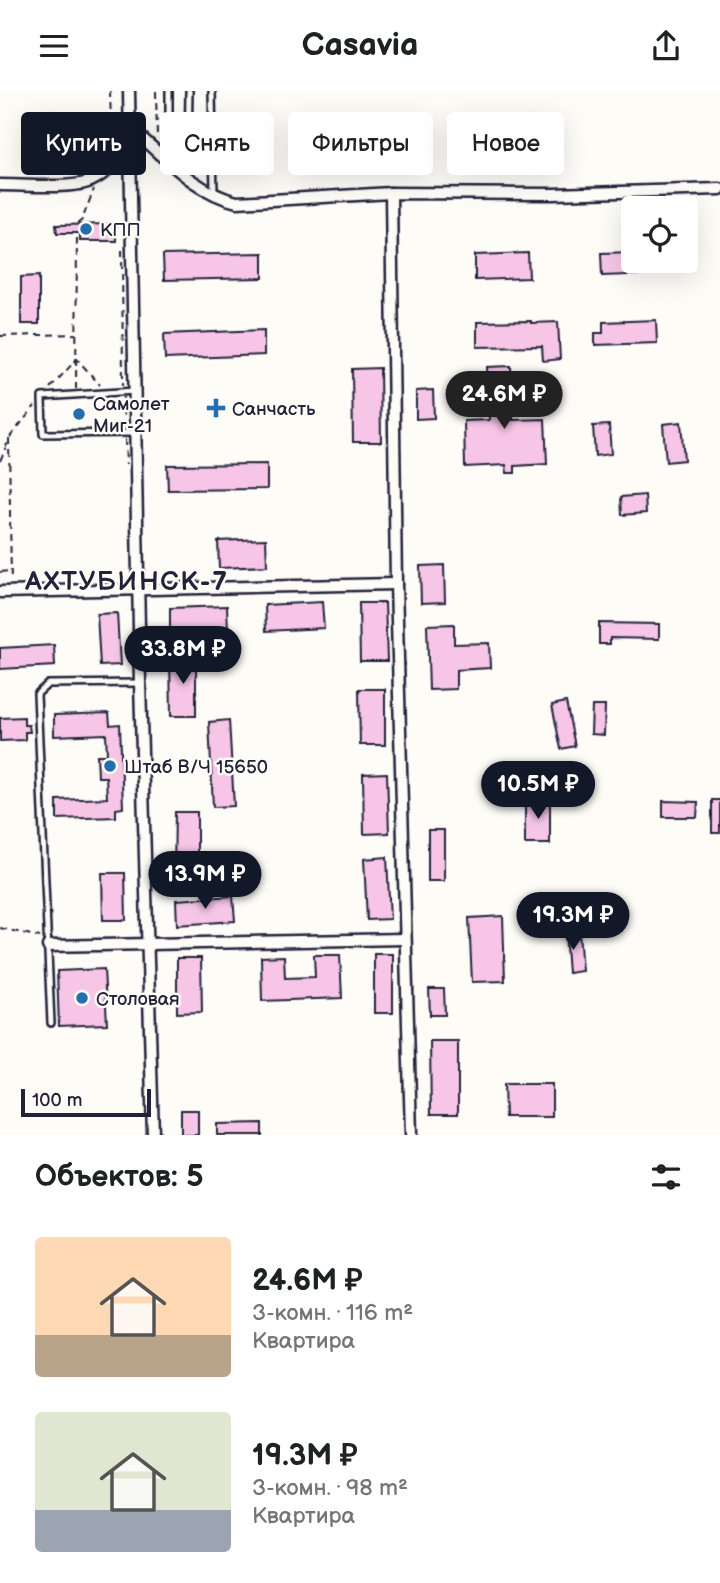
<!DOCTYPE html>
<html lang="ru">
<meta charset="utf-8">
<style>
body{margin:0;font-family:"Balsamiq Sans",sans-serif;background:#f2f2f2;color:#202124;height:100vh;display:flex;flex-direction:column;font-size:26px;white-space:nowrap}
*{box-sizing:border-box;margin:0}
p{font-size:23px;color:#757577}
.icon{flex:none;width:38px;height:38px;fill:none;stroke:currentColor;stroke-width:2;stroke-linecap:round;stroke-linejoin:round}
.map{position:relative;height:1044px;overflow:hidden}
.drawer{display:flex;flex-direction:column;background:#fff;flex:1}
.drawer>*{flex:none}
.banner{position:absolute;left:21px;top:21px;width:679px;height:63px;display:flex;gap:14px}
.controls{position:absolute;left:621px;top:105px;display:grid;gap:14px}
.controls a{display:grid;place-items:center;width:77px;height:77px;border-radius:7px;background:#fff;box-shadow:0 7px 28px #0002;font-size:35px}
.scale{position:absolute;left:21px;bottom:18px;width:130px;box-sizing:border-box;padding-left:7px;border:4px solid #22223b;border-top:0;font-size:19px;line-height:24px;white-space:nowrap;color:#22223b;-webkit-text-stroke:5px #fdfcf7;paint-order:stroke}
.price{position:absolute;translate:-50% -60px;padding:0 16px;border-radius:24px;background:#111827;color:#fff;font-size:23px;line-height:46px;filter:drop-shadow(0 2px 4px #0008)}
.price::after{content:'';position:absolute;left:50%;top:42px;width:21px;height:16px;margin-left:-10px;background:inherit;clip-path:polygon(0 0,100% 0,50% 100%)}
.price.active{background:#222;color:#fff}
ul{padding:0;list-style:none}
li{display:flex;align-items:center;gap:21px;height:175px;padding:0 35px}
li span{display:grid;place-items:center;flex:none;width:196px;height:140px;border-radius:7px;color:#555}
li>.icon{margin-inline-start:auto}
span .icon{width:84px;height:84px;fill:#fffc;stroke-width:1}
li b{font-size:30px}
h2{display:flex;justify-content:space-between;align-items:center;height:84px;padding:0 35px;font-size:30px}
.pill{padding:0 24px;border-radius:7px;background:#fff;box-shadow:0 7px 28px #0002;font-size:24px;line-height:63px}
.pill.active{background:#111827;color:#fff}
header{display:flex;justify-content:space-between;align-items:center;height:91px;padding:0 35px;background:#fff;font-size:32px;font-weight:700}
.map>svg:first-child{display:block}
.building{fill:#f7c6e7;stroke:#22223b;stroke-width:2}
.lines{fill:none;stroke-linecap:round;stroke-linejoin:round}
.service-casing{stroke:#22223b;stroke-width:10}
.minor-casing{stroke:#22223b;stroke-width:15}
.path{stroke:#22223b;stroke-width:2;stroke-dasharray:7 5;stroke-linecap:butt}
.service{stroke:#fdfcf7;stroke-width:5}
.minor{stroke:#fdfcf7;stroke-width:10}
.poi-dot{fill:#1f6fb2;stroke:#fdfcf7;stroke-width:2.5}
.labels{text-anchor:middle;stroke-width:5;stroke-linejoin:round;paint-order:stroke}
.poi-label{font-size:19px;fill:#22223b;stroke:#fdfcf7;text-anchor:start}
.district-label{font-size:26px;font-weight:bold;letter-spacing:2px;fill:#22223b;stroke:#fdfcf7}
</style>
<header><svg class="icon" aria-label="menu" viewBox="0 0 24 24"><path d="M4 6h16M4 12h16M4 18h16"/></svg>Casavia<svg class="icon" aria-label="share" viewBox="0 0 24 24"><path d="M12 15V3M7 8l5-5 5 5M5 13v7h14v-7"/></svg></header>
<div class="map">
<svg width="720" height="1044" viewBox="0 0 720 1044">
<rect width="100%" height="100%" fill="#fdfcf7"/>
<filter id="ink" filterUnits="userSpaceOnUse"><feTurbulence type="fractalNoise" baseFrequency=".0143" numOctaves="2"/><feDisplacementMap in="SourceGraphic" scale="14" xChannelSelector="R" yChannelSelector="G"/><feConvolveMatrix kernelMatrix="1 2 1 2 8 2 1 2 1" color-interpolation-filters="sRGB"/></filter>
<g filter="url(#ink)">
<g class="building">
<path d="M116 133V150H80V142H57L56 134Z"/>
<path d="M634 161V170H655V183L602 185 601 162Z"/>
<path d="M263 162V187L164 189 163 164Z"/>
<path d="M528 162 529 187 475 189V164Z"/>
<path d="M39 185V233H21V186Z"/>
<path d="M656 229 657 252 595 254V242H603V231Z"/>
<path d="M531 230V232L558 231 560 268 543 270 542 255 477 256V231Z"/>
<path d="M264 239V264L165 268 164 243Z"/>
<path d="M511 275 513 329 545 328 547 373 515 375V382H507L506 374 465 376 464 330 489 329 487 276Z"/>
<path d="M380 277 381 351H353L352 278Z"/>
<path d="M456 292H471V310H455Z"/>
<path d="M433 299 434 327 416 328V300Z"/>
<path d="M681 331 684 369 666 371 663 333Z"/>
<path d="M609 334 611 363 595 365 593 335Z"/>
<path d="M267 373V398L168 399 167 374Z"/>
<path d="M645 404 646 422 622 424 621 406Z"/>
<path d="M266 448 267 475 219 477 218 450Z"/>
<path d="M444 474 445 511 421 512 420 475Z"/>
<path d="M322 511 324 537 266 540 265 514Z"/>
<path d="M359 512H385L387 570H360Z"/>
<path d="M227 515 228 540 170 541V517Z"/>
<path d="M117 522 120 574 100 575 97 523Z"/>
<path d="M599 532 659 533V548L610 547V553H599Z"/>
<path d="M454 533V553L489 552 490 577 456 579V598L429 599 427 534Z"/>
<path d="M54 554 55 575 0 578V557Z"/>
<path d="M170 566H196V625H171Z"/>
<path d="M359 598H385V654H360Z"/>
<path d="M566 611 575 655 561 658 552 614Z"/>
<path d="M592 615H605L604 644 591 643Z"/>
<path d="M109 622 110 634 120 633 123 717 116 718V726L57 728V709L107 707 106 686H98L97 664H107L106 643 54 645V624Z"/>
<path d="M24 626V634H29L30 641H25V649L0 650V627Z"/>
<path d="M229 629 234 715 213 716 209 631Z"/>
<path d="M387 682 389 742 364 743 363 683Z"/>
<path d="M550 707V753H525V708Z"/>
<rect x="712" y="709" width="8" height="33"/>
<path d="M663 710 698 711 697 726H663Z"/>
<path d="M175 721H197V782H174Z"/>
<rect x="428" y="739" width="16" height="51"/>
<path d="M387 766 390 828 367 829 364 768Z"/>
<path d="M102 782H125L126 829H103Z"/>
<path d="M233 805 235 830 177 834 176 809Z"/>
<path d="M503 825 505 890 472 891 469 827Z"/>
<path d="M579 841 582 880 568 882 565 842Z"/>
<rect x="374" y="863" width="19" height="59"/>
<path d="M314 864H340L342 907 262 910 261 866 284 865 285 887 315 886Z"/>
<path d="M177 867H201L202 921 177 922Z"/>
<path d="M104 878 107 933 59 935 57 880Z"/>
<path d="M429 898H444L445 924H430Z"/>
<path d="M430 950H458V1023H431Z"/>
<path d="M504 993H552V1026H505Z"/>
<rect x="181" y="1019" width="17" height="25"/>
<path d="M262 1032V1044H217V1033Z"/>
</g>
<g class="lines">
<defs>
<g id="service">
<path d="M212 0 214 102"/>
<path d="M161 65 169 48V0"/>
<path d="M183 81 188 64 189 0"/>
<path d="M135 300 42 306 43 343 136 342"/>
<path d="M51 932 37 603 48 593 140 592"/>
</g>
<g id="minor">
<path d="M129 0 140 592 153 1044"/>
<path d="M130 37C163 64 194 101 237 111L391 102 553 103 720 98"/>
<path d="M0 94C23 94 68 98 88 91 105 85 118 68 131 56"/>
<path d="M391 102 396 493 411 1044"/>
<path d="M0 501 396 493"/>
<path d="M48 855 404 848"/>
</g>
</defs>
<use href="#service" class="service-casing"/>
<use href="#minor" class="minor-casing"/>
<g class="path">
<path d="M110 0 111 32"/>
<path d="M156 0 157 47"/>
<path d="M77 133 82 129 94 98"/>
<path d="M122 159 123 294"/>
<path d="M0 245 77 243"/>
<path d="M50 297 77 268 100 294"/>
<path d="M76 298 77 142"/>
<path d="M123 306 124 336"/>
<path d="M10 346 35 315"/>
<path d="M9 347 11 491"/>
<path d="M125 348 126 374"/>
<path d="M0 370 8 351"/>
<path d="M0 481 10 480"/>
<path d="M120 489 127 480"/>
<path d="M0 837 40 846"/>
</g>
<use href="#service" class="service"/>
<use href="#minor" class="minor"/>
</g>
</g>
<g class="poi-dot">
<circle cx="86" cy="138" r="7"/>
<path d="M212.5 306.5h7v7h7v7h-7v7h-7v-7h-7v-7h7z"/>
<circle cx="79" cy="323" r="7"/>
<circle cx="110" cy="675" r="7"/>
<circle cx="82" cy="907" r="7"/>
</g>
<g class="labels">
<g class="poi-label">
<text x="100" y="145">КПП</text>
<text x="93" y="319">Самолет<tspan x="93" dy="22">Миг-21</tspan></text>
<text x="232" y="324">Санчасть</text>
<text x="124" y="682">Штаб В/Ч 15650</text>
<text x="96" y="914">Столовая</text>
</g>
<g class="district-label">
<text x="127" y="499">АХТУБИНСК-7</text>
</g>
</g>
</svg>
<div class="controls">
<a><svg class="icon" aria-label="locate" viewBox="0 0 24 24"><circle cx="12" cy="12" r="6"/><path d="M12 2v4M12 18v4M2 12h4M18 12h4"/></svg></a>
</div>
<div class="scale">100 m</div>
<b class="price active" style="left:504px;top:340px">24.6M ₽</b>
<b class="price" style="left:183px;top:595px">33.8M ₽</b>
<b class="price" style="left:538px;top:730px">10.5M ₽</b>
<b class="price" style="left:205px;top:820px">13.9M ₽</b>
<b class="price" style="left:573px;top:861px">19.3M ₽</b>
<div class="banner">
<a class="pill active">Купить</a>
<a class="pill">Снять</a>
<a class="pill">Фильтры</a>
<a class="pill">Новое</a>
</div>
</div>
<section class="drawer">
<h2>Объектов: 5<svg class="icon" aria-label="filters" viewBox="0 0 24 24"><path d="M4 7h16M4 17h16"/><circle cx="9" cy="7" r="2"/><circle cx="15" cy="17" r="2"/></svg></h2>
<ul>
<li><span style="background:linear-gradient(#ffd9b3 70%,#b9a48a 0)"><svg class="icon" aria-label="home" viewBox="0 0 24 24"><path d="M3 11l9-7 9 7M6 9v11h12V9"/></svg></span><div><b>24.6M ₽</b><p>3-комн. · 116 m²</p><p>Квартира</p></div></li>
<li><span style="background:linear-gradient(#dfe7d0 70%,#9aa5b1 0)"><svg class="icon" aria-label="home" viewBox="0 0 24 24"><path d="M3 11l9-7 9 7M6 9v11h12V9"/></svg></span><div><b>19.3M ₽</b><p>3-комн. · 98 m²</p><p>Квартира</p></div></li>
</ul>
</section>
